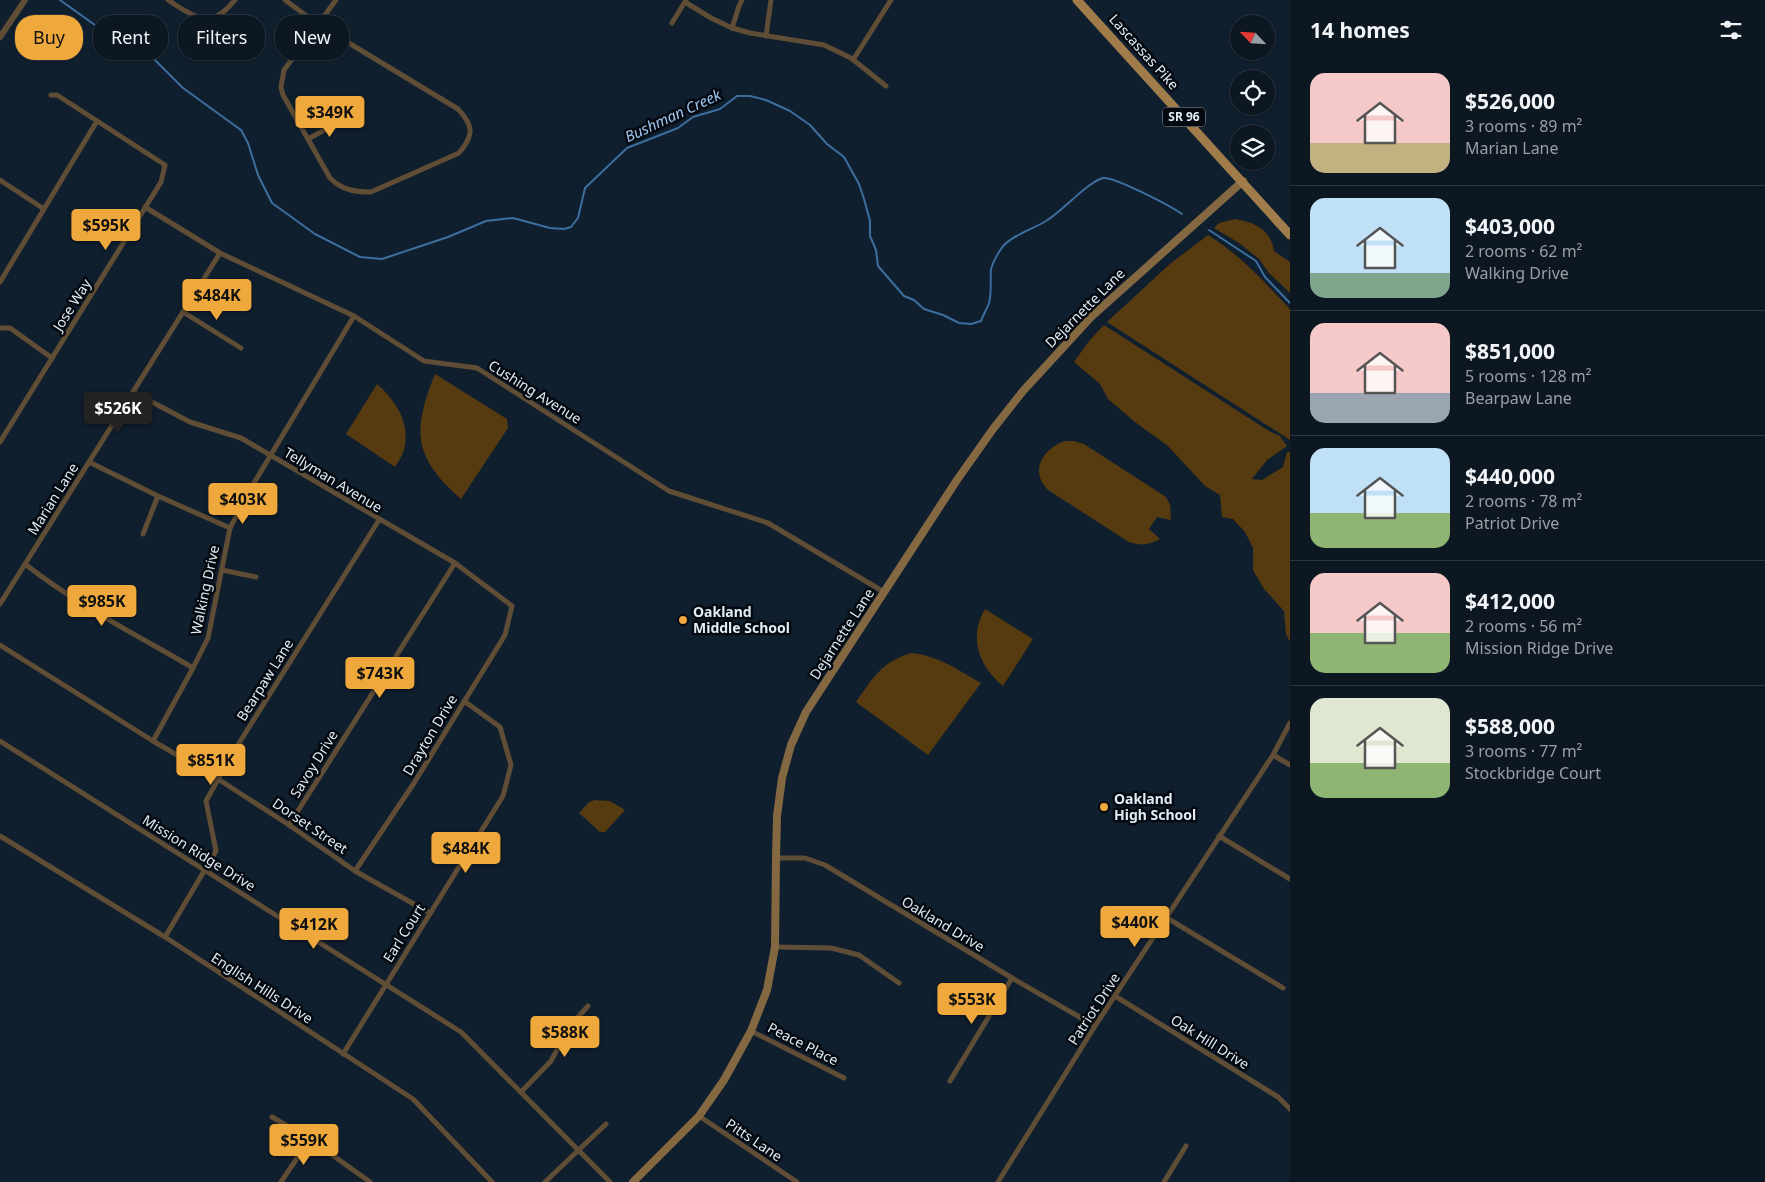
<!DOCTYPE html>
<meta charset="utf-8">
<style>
body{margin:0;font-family:"Noto Sans",sans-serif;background:#1a242f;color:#f1f3f6;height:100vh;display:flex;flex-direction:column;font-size:19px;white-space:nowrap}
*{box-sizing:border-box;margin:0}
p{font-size:16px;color:#9a9fa5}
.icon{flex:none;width:28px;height:28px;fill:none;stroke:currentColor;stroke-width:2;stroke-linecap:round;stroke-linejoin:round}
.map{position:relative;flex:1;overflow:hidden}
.sheet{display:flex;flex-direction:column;background:#0c1722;width:475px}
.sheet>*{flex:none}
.hud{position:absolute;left:15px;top:15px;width:475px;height:45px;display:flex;gap:10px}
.needle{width:32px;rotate:295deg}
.buttons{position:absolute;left:1230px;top:15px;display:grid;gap:10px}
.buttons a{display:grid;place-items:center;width:45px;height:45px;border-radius:50%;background:#0c1722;box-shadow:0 1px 4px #0004,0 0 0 1px #2c3640;font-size:25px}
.price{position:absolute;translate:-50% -42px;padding:0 11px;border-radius:5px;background:#eea83c;color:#111;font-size:16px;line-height:32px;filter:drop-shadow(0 1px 2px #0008)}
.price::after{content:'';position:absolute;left:50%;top:30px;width:15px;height:11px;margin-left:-8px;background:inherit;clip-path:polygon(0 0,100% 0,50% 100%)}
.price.active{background:#222;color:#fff}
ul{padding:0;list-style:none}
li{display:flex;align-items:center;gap:15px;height:125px;padding:0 20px}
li+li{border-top:1px solid #2c3640}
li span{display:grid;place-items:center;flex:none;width:140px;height:100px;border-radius:15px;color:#555}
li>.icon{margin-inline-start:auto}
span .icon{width:60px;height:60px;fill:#fffc;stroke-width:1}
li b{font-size:21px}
h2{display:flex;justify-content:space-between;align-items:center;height:60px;padding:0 20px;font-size:21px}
.tag{padding:0 18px;border-radius:20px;background:#0c1722;box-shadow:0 1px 4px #0004,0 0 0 1px #2c3640;font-size:18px;line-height:45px}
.tag.active{background:#eea83c;color:#111}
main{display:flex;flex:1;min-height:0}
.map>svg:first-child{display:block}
.green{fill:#563a10}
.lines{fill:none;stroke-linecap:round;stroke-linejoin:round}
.stream{stroke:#3c6e9e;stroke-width:2}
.minor{stroke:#5f4d36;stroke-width:5}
.tertiary{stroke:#5f4d36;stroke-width:6}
.secondary{stroke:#846842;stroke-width:8}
.primary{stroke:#a07c4b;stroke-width:9}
.poi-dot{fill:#eea83c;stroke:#04080f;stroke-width:2}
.labels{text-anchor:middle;stroke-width:5;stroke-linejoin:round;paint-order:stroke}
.shield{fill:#04080f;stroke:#9fa7b0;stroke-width:1}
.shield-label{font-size:12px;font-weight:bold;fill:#e1ebf5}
.street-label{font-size:14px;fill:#e1ebf5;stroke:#04080f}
.poi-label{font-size:14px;font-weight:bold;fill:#e1ebf5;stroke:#04080f;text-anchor:start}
.water-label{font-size:15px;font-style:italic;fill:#9fc8f2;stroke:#04080f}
</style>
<main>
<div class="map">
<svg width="1290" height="1182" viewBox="0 0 1290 1182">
<rect width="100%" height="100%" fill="#101f2e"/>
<g class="green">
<path d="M1235 219C1255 223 1270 228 1274 251L1290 262V293L1269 273 1259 259 1239 243 1214 228 1219 223Z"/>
<path d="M1208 235C1243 257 1262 280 1290 309V440L1107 322 1171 263Z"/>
<path d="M1104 325 1269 431 1280 436 1287 446 1267 460 1252 479 1262 480 1283 467 1287 452H1290V642L1286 634 1284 611 1264 589 1253 570V548L1245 532 1233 519 1222 517 1220 495 1205 486 1168 446 1135 422 1108 399 1100 384 1074 362 1089 341Z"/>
<path d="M435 374 507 419 508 428 461 499C413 457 412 431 435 374Z"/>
<path d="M377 384C396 401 411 423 404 450 402 456 398 462 395 467L346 434Z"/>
<path d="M1065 441H1074L1084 444 1166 497 1170 505 1171 520 1157 517 1149 529 1160 539C1149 545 1141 546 1129 542L1048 490C1029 470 1043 449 1065 441Z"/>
<path d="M985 609 1033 639 1003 686C979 666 968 638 985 609Z"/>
<path d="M912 653C939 656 958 670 981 683L928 755 856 702C873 678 882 661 912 653Z"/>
<path d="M595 800 610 801 625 810 605 832H600L579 813 589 802Z"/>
</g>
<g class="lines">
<g class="stream">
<path d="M60 0 99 28 133 43 154 59 183 88 241 130 248 143 258 175 272 203 315 234 360 257 382 259 448 237 486 221 513 218 550 228 564 229 571 227 578 218 585 188 627 148 678 128 693 117 720 109 737 96H750L766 100 790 111 810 125 827 144 844 157 859 184 864 199 870 221V236L876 250 878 266 904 296 914 300 924 309 943 315 959 323 971 324 981 321C983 315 987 309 989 303 992 292 990 281 991 269 993 262 997 255 1001 249 1008 237 1033 229 1046 221 1063 211 1086 183 1103 178 1114 176 1172 207 1182 214"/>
<path d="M1209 230 1256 261 1265 277 1290 303"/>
</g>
<g class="minor">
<path d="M168 0C182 9 203 26 220 14 226 11 230 5 235 0"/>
<path d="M285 0 319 25 458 109C474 126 474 135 459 153L371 192C354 192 342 190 330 178L283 95 281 87 284 70 336 0"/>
<path d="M685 2 711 18 732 28 739 6 742 0"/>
<path d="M672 23 686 0"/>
<path d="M732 28 750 33 824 45 851 58 886 86"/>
<path d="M766 36 771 0"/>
<path d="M853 60 891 0"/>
<path d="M308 139 342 120"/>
<path d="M0 180 44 209"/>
<path d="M145 207 220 253 354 316 424 361 477 368 669 491 768 523 884 592"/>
<path d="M0 282 97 121"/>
<path d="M183 312 241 348"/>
<path d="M0 328H10L52 358"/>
<path d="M133 392 190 422 241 438 455 563 512 606 505 635 414 783 355 871"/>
<path d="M0 442 161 182 165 165 57 95H51"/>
<path d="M89 462 158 496 230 528"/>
<path d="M143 534 158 496"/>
<path d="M25 564C77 605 137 635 193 668"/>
<path d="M222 570 256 577"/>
<path d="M0 604 220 253"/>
<path d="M0 645 153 741 218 779 289 825 355 871 430 913"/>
<path d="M0 741 461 1032 610 1182"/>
<path d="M153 741 193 668 208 638 230 528 254 483 354 316"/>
<path d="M1273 755 1290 765"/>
<path d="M289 825 455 563"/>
<path d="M0 836 165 937 413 1099 492 1182"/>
<path d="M1219 836 1290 879"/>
<path d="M776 858H805L825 865 1012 978 1095 1026"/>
<path d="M1167 918 1283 988"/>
<path d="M165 937 216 851 206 801 231 756 379 520"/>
<path d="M775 947 831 948 859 955 899 983"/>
<path d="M1115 996 1278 1097 1290 1109"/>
<path d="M751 1031 844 1078"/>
<path d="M343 1054 503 796 511 765 500 727 464 701"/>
<path d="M950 1081 1012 978"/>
<path d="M521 1092 551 1061 569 1027 588 1006"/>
<path d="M699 1116 797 1182"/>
<path d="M272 1117 310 1139 370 1182"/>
<path d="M281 1182 310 1139"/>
<path d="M545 1182 606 1124"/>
<path d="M998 1182 1095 1026 1273 755 1290 723"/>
<path d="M1164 1182 1186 1146"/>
</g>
<path class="tertiary" d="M0 37 25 0"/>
<path class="secondary" d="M633 1182 699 1116 724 1080 751 1031 767 990 775 947 776 858 777 816 782 778 791 745 806 712 957 480 993 429 1023 391 1091 317 1243 181"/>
<path class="primary" d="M1077 0 1290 235"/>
</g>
<g class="poi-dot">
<circle cx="683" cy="620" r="5"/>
<circle cx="1104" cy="807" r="5"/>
</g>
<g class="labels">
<rect class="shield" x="1163" y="107.5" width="42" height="19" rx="4"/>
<g class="shield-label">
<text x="1184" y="121">SR 96</text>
</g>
<g class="street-label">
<text transform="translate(1144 52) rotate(48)" y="5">Lascassas Pike</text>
<text transform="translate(72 305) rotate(-58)" y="5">Jose Way</text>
<text transform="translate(1085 308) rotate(-45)" y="5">Dejarnette Lane</text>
<text transform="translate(535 392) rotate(32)" y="5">Cushing Avenue</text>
<text transform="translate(333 480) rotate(31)" y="5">Tellyman Avenue</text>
<text transform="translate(53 499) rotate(-58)" y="5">Marian Lane</text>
<text transform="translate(205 590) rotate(-78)" y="5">Walking Drive</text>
<text transform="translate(842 634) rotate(-57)" y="5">Dejarnette Lane</text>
<text transform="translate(265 680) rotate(-58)" y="5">Bearpaw Lane</text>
<text transform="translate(430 735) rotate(-59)" y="5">Drayton Drive</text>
<text transform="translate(314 764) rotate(-58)" y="5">Savoy Drive</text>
<text transform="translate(310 826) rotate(34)" y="5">Dorset Street</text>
<text transform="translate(199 853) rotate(32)" y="5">Mission Ridge Drive</text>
<text transform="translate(943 924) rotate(31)" y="5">Oakland Drive</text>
<text transform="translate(404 933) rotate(-58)" y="5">Earl Court</text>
<text transform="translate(262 988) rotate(33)" y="5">English Hills Drive</text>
<text transform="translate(1094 1009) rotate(-57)" y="5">Patriot Drive</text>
<text transform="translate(1210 1042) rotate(32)" y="5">Oak Hill Drive</text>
<text transform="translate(803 1044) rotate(27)" y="5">Peace Place</text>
<text transform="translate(754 1140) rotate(34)" y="5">Pitts Lane</text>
</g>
<g class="poi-label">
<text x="693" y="617">Oakland<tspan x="693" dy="16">Middle School</tspan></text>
<text x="1114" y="804">Oakland<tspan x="1114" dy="16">High School</tspan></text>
</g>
<g class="water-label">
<text transform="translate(673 116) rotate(-25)" y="5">Bushman Creek</text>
</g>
</g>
</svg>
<div class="buttons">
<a><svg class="needle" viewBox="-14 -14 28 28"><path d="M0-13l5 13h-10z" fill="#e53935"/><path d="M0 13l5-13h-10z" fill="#9a9fa5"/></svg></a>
<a><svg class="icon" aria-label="locate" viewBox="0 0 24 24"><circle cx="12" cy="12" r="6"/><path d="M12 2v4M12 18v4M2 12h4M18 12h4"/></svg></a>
<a><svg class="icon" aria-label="layers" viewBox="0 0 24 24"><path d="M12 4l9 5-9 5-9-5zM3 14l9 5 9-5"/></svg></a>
</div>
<b class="price" style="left:330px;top:138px">$349K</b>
<b class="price" style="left:106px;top:251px">$595K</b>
<b class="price" style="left:217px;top:321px">$484K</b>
<b class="price active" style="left:118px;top:434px">$526K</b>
<b class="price" style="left:243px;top:525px">$403K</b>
<b class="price" style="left:102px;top:627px">$985K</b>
<b class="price" style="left:380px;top:699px">$743K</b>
<b class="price" style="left:211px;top:786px">$851K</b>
<b class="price" style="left:466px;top:874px">$484K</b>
<b class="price" style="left:1135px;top:948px">$440K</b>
<b class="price" style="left:314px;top:950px">$412K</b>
<b class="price" style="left:972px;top:1025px">$553K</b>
<b class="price" style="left:565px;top:1058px">$588K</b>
<b class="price" style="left:304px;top:1166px">$559K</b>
<div class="hud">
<a class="tag active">Buy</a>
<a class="tag">Rent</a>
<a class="tag">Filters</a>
<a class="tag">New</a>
</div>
</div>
<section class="sheet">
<h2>14 homes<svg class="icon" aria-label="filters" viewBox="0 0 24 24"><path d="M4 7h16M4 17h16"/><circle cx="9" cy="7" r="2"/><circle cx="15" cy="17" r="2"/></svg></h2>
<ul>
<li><span style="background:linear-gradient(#f6c9c9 70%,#c2b280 0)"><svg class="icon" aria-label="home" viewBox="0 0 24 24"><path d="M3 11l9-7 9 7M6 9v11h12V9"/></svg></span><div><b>$526,000</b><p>3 rooms · 89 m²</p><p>Marian Lane</p></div></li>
<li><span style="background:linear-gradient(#bfe0f5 75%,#7fa58c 0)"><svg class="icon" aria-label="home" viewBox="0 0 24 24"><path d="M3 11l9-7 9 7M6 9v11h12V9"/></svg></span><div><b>$403,000</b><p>2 rooms · 62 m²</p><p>Walking Drive</p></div></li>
<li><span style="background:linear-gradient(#f6c9c9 70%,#9aa5b1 0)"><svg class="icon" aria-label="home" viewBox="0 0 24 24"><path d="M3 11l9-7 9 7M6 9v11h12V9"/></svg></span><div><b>$851,000</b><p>5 rooms · 128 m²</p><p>Bearpaw Lane</p></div></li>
<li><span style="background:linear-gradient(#bfe0f5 65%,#8fb573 0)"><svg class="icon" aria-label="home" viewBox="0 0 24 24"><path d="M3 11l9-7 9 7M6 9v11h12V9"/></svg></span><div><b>$440,000</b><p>2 rooms · 78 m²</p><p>Patriot Drive</p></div></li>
<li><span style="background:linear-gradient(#f6c9c9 60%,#8fb573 0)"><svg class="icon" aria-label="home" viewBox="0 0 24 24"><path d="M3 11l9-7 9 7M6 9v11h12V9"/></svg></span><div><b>$412,000</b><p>2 rooms · 56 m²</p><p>Mission Ridge Drive</p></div></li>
<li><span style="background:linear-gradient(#dfe7d0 65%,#8fb573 0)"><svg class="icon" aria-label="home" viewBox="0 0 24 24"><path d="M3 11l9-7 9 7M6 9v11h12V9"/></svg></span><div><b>$588,000</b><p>3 rooms · 77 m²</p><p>Stockbridge Court</p></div></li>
</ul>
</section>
</main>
